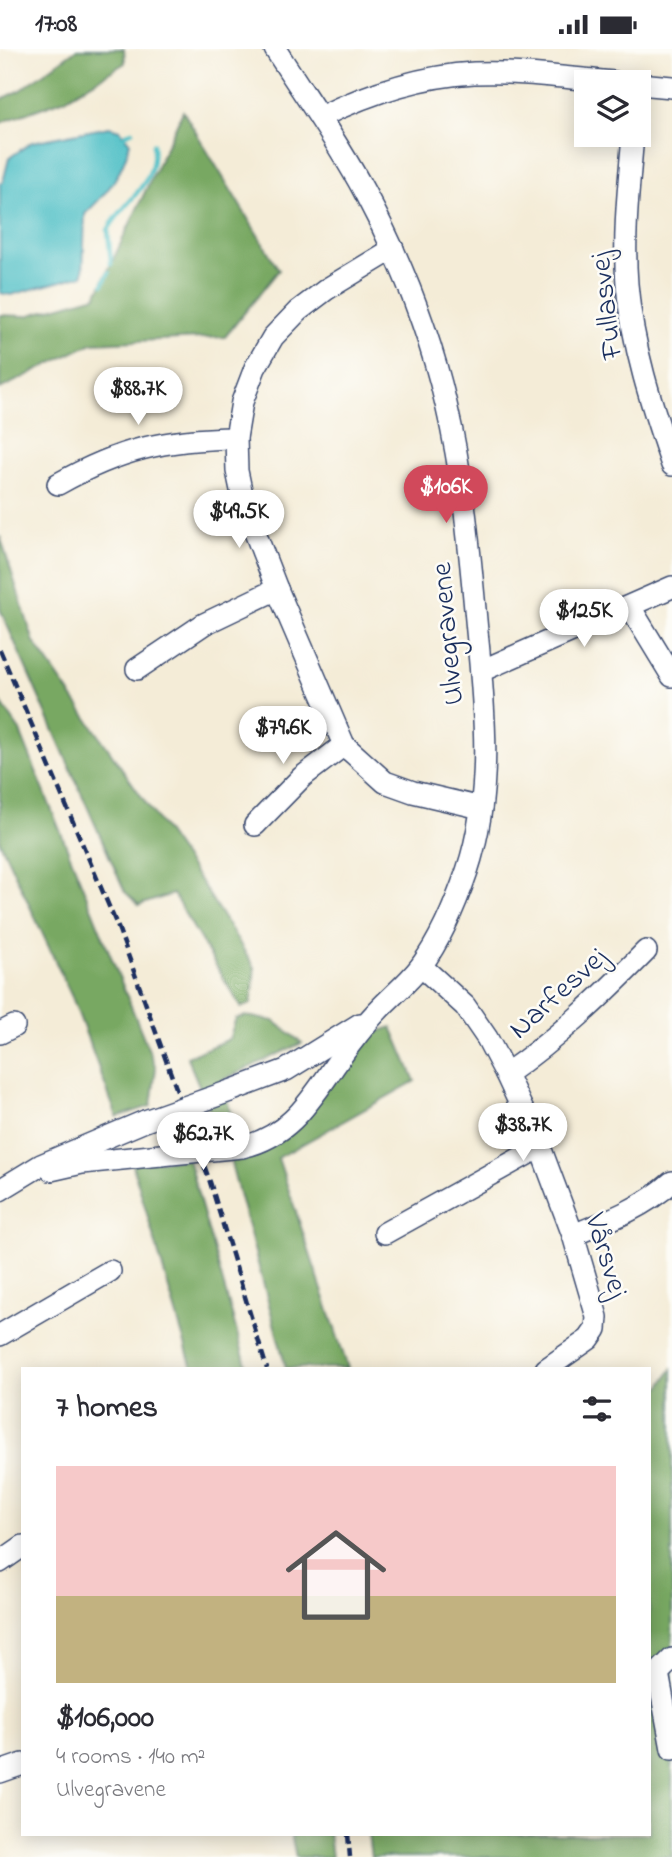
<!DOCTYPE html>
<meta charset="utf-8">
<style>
body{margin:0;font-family:"Indie Flower",sans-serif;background:#f2f2f3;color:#2b2b33;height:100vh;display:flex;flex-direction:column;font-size:26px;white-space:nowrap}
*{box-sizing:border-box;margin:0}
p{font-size:23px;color:#7c7c81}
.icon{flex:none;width:38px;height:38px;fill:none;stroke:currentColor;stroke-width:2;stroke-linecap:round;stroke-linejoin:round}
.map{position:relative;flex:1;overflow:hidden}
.panel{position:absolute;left:21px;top:1318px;width:630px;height:469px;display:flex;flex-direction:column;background:#fff;border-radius:0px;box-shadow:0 4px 18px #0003}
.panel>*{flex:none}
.fabs{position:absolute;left:574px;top:21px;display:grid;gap:14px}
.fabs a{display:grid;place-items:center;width:77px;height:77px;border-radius:0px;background:#fff;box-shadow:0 4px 18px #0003;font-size:35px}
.price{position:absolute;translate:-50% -60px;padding:0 16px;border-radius:24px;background:#fff;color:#222;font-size:23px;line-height:46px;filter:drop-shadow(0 2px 4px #0008)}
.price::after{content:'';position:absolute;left:50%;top:42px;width:21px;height:16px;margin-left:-10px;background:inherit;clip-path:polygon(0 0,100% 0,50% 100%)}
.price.selected{background:#d1495b;color:#fff}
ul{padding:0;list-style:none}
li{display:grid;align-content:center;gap:14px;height:371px;padding:0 35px}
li+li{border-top:2px solid #e1e1e2}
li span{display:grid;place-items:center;height:217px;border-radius:0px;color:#555}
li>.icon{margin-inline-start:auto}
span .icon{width:126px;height:126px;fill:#fffc;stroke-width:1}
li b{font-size:30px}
h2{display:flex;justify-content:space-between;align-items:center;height:84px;padding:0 35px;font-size:30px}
.status{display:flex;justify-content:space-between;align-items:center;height:49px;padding:0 35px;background:#fff;direction:ltr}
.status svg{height:19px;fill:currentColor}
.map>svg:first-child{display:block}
.forest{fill:#78a862;stroke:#4a6c60;stroke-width:2}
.water{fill:#53c1c7;stroke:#377892;stroke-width:2}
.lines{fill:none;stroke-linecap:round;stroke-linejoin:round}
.stream{stroke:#53c1c7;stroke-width:4.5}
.minor-casing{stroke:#3c4b70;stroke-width:24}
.minor{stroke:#fff;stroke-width:21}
.rail{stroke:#1b2f5e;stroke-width:4.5;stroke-dasharray:10 5;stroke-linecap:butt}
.minor-bridge-casing{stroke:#3c4b70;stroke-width:24;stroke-linecap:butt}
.minor-bridge{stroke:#fff;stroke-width:21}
.labels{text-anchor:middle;stroke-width:5;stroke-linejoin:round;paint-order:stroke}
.street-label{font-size:30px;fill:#1b2f5e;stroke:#fdfcf7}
</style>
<div class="status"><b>17:08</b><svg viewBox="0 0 49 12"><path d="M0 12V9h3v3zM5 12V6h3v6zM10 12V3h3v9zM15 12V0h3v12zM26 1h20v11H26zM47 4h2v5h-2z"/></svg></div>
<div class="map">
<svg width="672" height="1808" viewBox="0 0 672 1808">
<rect width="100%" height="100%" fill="#fdfcf7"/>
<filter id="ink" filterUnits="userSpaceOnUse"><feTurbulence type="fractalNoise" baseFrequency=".0143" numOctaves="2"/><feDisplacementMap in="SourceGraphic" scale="14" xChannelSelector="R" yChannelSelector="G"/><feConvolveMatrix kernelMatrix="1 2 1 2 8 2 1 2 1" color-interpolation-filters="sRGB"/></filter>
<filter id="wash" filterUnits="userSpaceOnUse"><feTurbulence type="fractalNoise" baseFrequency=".00686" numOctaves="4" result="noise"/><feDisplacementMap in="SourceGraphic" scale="28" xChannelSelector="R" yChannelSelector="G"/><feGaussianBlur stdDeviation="1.57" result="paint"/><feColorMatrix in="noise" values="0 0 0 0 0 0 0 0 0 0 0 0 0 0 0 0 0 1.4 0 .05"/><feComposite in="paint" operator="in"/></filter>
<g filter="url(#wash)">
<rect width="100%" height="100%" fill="#f4ecd7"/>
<g class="forest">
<path d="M77 0H124L125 14 65 50 0 74V51L19 42Z"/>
<path d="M183 62 279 221 225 288 92 294 0 340V266L26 267 96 247Z"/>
<path d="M0 487 34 593 201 833 255 919 251 955 241 958 173 845 139 856 125 843 0 560Z"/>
<path d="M0 652 19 680 156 1019 151 1057 117 1068 72 948 0 793Z"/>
<path d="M246 967 274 972 302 994 222 1031 241 1103 268 1097 363 988 392 978 415 1032 278 1109 348 1319H286L229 1107 187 1008 229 990 236 970Z"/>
<path d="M188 1110 247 1319H192L132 1114Z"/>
<path d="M672 1320V1808H371L368 1785H649V1355Z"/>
<path d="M291 1785H329L332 1808H296Z"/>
</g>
<path class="water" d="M109 78 120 81 130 94C121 127 109 142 85 165L83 226 11 246 0 244V135L3 133 9 109 32 93Z"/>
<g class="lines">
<g class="stream">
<path d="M125 86 132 82"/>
<path d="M111 215 108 181C125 150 158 136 153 95"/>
<path d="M103 235 109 223"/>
</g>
</g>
</g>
<g filter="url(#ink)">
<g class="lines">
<defs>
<g id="minor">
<path d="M639 35 672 38"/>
<path d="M320 68C369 44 419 27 474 24 521 22 568 29 614 33"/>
<path d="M633 86C629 135 623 185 627 235 632 297 652 357 672 416"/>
<path d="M393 200 327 240 298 262 273 288 255 319 242 353 236 389 237 422 244 455 277 540 344 696 385 733 413 743 481 759"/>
<path d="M58 435C120 400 165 390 236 389"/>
<path d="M630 558 672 627"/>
<path d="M137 620 204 575 277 540"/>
<path d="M481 622 672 538"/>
<path d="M255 776 302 728 344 696"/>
<path d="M421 917 465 957 487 989 506 1025 540 1098 573 1186 597 1268 596 1280 589 1290 546 1320"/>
<path d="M0 984 14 977"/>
<path d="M506 1025C558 989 602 947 646 902"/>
<path d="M230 1042 286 1021 360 975"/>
<path d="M242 1098C289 1088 310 1052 336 1015 345 1001 356 988 366 975 382 954 405 938 421 917 441 890 456 854 467 822 493 745 485 662 477 582 470 506 464 430 446 355 429 282 400 209 364 142 338 93 305 47 275 0"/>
<path d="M51 1121 82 1114 161 1106"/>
<path d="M0 1141 41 1116 145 1072"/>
<path d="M385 1184 540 1098"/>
<path d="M573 1186C608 1172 643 1159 672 1133"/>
<path d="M0 1286 110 1222"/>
<path d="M0 1513 23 1497"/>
<path d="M672 1610 658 1624 672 1700"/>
<path d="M0 1723 23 1715"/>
</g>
</defs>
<use href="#minor" class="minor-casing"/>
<use href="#minor" class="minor"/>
<g class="rail">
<path d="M0 601 119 881 210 1133 267 1320"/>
<path d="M348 1785 350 1808"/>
</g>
<defs>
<g id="minor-bridge">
<path d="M145 1072 230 1042"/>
<path d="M161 1106 242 1098"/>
</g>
</defs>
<use href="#minor-bridge" class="minor-bridge-casing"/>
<use href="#minor-bridge" class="minor-bridge"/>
</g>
</g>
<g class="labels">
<g class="street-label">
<text transform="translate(605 257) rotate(-97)" y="10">Fullasvej</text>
<text transform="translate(446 585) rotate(-95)" y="10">Ulvegravene</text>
<text transform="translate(557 943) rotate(-42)" y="10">Narfesvej</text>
<text transform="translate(608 1206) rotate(73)" y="10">Vårsvej</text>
</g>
</g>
</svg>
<div class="fabs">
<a><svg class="icon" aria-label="layers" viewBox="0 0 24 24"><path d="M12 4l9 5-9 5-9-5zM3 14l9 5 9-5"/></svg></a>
</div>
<b class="price" style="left:138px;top:378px">$88.7K</b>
<b class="price selected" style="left:446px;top:476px">$106K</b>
<b class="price" style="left:239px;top:501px">$49.5K</b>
<b class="price" style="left:584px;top:600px">$125K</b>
<b class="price" style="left:283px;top:717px">$79.6K</b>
<b class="price" style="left:523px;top:1114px">$38.7K</b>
<b class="price" style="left:203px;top:1123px">$62.7K</b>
<section class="panel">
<h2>7 homes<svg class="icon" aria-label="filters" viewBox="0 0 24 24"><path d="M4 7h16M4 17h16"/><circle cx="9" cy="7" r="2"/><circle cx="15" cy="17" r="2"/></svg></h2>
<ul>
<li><span style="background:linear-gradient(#f6c9c9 60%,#c2b280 0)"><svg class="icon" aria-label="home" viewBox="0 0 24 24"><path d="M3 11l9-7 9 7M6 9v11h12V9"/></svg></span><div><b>$106,000</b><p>4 rooms · 140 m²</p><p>Ulvegravene</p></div></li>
</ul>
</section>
</div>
